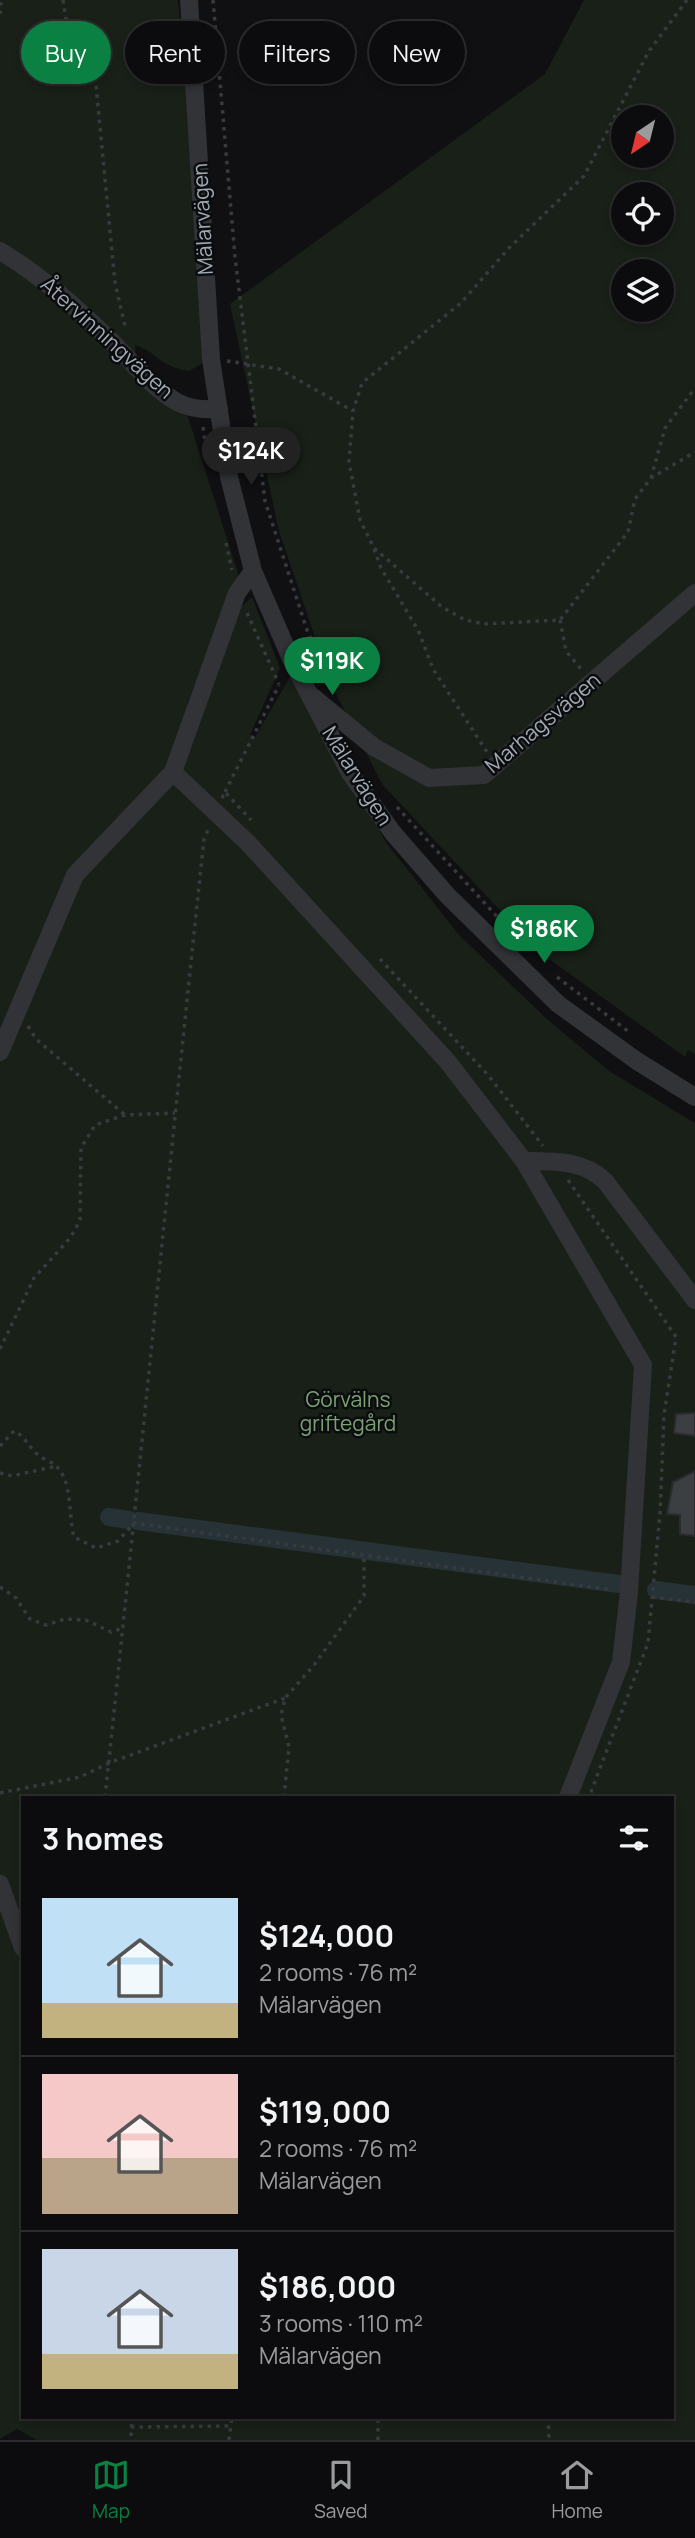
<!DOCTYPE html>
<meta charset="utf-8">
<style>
body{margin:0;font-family:Manrope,sans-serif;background:#151517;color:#f1f3f6;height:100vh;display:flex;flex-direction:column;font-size:26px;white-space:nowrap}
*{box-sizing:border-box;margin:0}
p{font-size:23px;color:#9a9b9e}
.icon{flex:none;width:38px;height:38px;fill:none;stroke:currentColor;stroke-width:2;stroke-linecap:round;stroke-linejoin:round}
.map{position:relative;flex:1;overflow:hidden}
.side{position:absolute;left:21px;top:1796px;width:653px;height:623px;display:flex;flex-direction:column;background:#0c0c0e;border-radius:0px;box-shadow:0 4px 10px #0003,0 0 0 2px #2c2c2e}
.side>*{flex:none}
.top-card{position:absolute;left:21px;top:21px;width:654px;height:63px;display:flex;gap:14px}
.needle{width:46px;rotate:215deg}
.tools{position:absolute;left:611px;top:105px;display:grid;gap:14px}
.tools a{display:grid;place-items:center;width:63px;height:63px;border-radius:50%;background:#0c0c0e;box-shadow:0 4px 10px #0003,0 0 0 2px #2c2c2e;font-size:35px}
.price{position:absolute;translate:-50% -60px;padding:0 16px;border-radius:24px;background:#0b8043;color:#fff;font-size:23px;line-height:46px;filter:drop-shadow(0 2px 4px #0008)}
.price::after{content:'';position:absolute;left:50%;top:42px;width:21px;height:16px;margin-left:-10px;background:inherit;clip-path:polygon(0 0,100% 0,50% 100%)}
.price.active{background:#222;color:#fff}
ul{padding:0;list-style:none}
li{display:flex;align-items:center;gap:21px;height:175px;padding:0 21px}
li+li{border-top:2px solid #2c2c2e}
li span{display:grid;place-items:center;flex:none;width:196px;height:140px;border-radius:0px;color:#555}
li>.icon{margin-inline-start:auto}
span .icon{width:84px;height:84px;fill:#fffc;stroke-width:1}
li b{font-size:30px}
h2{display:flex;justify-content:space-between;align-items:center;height:84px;padding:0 21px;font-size:30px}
.tag{padding:0 24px;border-radius:32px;background:#0c0c0e;box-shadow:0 4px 10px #0003,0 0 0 2px #2c2c2e;font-size:24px;line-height:63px}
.tag.active{background:#0b8043;color:#fff}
.menu{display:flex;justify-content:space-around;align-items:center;height:98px;border-top:2px solid #2c2c2e;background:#0c0c0e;font-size:19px;color:#9a9b9e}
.menu a{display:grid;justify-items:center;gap:4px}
.menu .active{color:#0b8043}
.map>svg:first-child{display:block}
.green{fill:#192018;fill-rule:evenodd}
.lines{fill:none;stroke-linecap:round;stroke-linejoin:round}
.canal{stroke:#263236;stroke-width:18}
.building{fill:#3c3f42;stroke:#2a2b2e;stroke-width:2}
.path{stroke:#373a3e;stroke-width:3.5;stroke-dasharray:3.5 5;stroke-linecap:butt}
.minor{stroke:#313337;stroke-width:18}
.labels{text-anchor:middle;stroke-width:5;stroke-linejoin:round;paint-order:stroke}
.street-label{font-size:21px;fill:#a0aab4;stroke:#0b0c0d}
.park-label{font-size:21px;fill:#7ba175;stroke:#0b0c0d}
</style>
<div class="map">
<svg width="695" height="2440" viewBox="0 0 695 2440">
<rect width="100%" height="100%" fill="#101012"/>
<g class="green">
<path d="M0 0H178L198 226 205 362 189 371C158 366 160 354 135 345L138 382 175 400 188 417 239 576 187 704 198 710 240 608 252 597 280 668 250 735 255 737 294 670 385 841 459 935 547 1019 609 1071 695 1123V2440H37L17 2429 0 2439ZM23 1797H672V2417H23Z"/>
<path d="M584 0H695V1054L688 1050 685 1057 538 951 382 784 330 682 279 531 230 304 545 74ZM623 117H662V156H623ZM623 194H662V233H623ZM623 271H662V310H623Z"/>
</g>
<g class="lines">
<g class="canal">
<path d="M109 1517 129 1520"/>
<path d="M138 1521 619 1584"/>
<path d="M656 1590 695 1595"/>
</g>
</g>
<g class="building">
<path d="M695 1413V1436L674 1433 676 1414Z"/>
<path d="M695 1471V1536L680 1534V1515L667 1514 673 1482Z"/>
</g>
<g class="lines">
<g class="path">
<path d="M63 0 69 38 96 85 115 283 126 330"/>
<path d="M213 0 235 257 265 501 307 630 333 690"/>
<path d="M687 0 649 51 584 176 509 248 461 303 362 383 353 411 349 462 360 520 374 548 442 607 465 620 484 624 560 620 628 532 635 499 651 478 695 452"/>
<path d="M0 14 1 0"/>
<path d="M227 361 279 369 353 411"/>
<path d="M203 427 207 457"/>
<path d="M651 478 665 428 695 388"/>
<path d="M226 543 232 570"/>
<path d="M374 549 381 568 418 630 433 669 487 752"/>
<path d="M247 613 279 684"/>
<path d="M560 620 566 651 581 669"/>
<path d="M225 792 279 685"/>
<path d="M222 798 225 792 251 820"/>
<path d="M397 807 500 920"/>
<path d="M380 959 488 1075 543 1146"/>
<path d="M557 977 629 1032"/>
<path d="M28 1026 36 1039 125 1115"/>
<path d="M568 1180 676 1337 664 1415 660 1513 648 1643 589 1797"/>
<path d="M0 1349 34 1278 71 1237 80 1220 81 1148 95 1125 125 1115 175 1113"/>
<path d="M0 1446 14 1431C25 1436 28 1446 37 1454 42 1459 50 1461 55 1465 73 1480 68 1515 74 1537L96 1548 118 1541 134 1523 613 1590"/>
<path d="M0 1473 12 1476 57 1466"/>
<path d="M0 1587 16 1598 30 1619 46 1625 65 1619 86 1620 111 1632 123 1628"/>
<path d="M652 1597 695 1602"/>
<path d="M0 1793 80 1777 109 1763 285 1698"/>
<path d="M105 1797C139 1478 170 1158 204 839L209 828"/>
<path d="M284 1797 289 1747 281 1715 285 1698 314 1665 364 1596V1556"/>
<path d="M548 2417 549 2440"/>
<path d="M131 2427 231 2426"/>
<path d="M131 2436 132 2417"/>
<path d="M229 2440 232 2417"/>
<path d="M378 2440V2417"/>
</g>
<g class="minor">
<path d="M189 0 211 359 229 477 253 571 292 661 350 773 393 833 447 895 558 1004 637 1061 695 1097"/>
<path d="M0 251C42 276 78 309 113 343 133 363 152 388 177 402 190 409 205 410 219 409"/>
<path d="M313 697 374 747 429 778 484 775 695 593"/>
<path d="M173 772 249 844 448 1062 524 1161 643 1365 629 1592 621 1662 568 1797"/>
<path d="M0 1052 75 875 173 772 237 593 253 571"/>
<path d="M524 1161C554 1161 583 1160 605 1181L695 1300"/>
<path d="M0 1884 23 1948"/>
</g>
</g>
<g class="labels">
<g class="street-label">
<text transform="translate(203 219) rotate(-93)" y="7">Mälarvägen</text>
<text transform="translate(107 338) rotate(42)" y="7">Återvinningvägen</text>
<text transform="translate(543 723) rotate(-40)" y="7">Marhagsvägen</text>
<text transform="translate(357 776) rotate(58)" y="7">Mälarvägen</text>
</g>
<g class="park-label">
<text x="348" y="1407">Görvälns<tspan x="348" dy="24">griftegård</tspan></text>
</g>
</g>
</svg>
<div class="tools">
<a><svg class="needle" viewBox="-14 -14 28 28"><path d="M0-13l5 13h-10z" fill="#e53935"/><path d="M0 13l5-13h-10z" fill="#9a9b9e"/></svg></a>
<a><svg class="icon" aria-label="locate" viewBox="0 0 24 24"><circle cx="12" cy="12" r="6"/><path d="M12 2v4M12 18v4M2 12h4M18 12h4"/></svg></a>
<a><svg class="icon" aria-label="layers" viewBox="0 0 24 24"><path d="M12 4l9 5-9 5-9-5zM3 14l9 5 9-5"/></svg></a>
</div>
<b class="price active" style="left:251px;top:487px">$124K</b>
<b class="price" style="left:332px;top:697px">$119K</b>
<b class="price" style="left:544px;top:965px">$186K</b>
<div class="top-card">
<a class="tag active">Buy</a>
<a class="tag">Rent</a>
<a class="tag">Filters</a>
<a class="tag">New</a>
</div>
<section class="side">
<h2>3 homes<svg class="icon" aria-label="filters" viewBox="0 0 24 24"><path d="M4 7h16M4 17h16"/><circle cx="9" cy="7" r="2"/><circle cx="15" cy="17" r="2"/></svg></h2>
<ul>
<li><span style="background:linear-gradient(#bfe0f5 75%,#c2b280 0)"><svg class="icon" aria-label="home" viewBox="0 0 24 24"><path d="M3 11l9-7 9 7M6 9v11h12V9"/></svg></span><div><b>$124,000</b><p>2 rooms · 76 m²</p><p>Mälarvägen</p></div></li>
<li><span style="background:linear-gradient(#f6c9c9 60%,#b9a48a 0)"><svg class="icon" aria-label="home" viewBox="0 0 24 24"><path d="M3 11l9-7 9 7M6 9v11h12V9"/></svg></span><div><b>$119,000</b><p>2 rooms · 76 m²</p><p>Mälarvägen</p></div></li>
<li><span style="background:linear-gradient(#c9d6e8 75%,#c2b280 0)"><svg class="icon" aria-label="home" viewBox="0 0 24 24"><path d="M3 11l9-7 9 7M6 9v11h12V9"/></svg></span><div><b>$186,000</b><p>3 rooms · 110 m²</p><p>Mälarvägen</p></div></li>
</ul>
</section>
</div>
<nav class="menu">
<a class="active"><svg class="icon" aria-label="map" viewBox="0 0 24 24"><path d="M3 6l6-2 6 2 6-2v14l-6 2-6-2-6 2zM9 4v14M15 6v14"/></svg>Map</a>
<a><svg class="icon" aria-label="saved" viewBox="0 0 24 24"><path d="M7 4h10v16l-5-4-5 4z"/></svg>Saved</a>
<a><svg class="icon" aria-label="home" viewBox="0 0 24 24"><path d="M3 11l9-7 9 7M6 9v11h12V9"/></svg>Home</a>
</nav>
